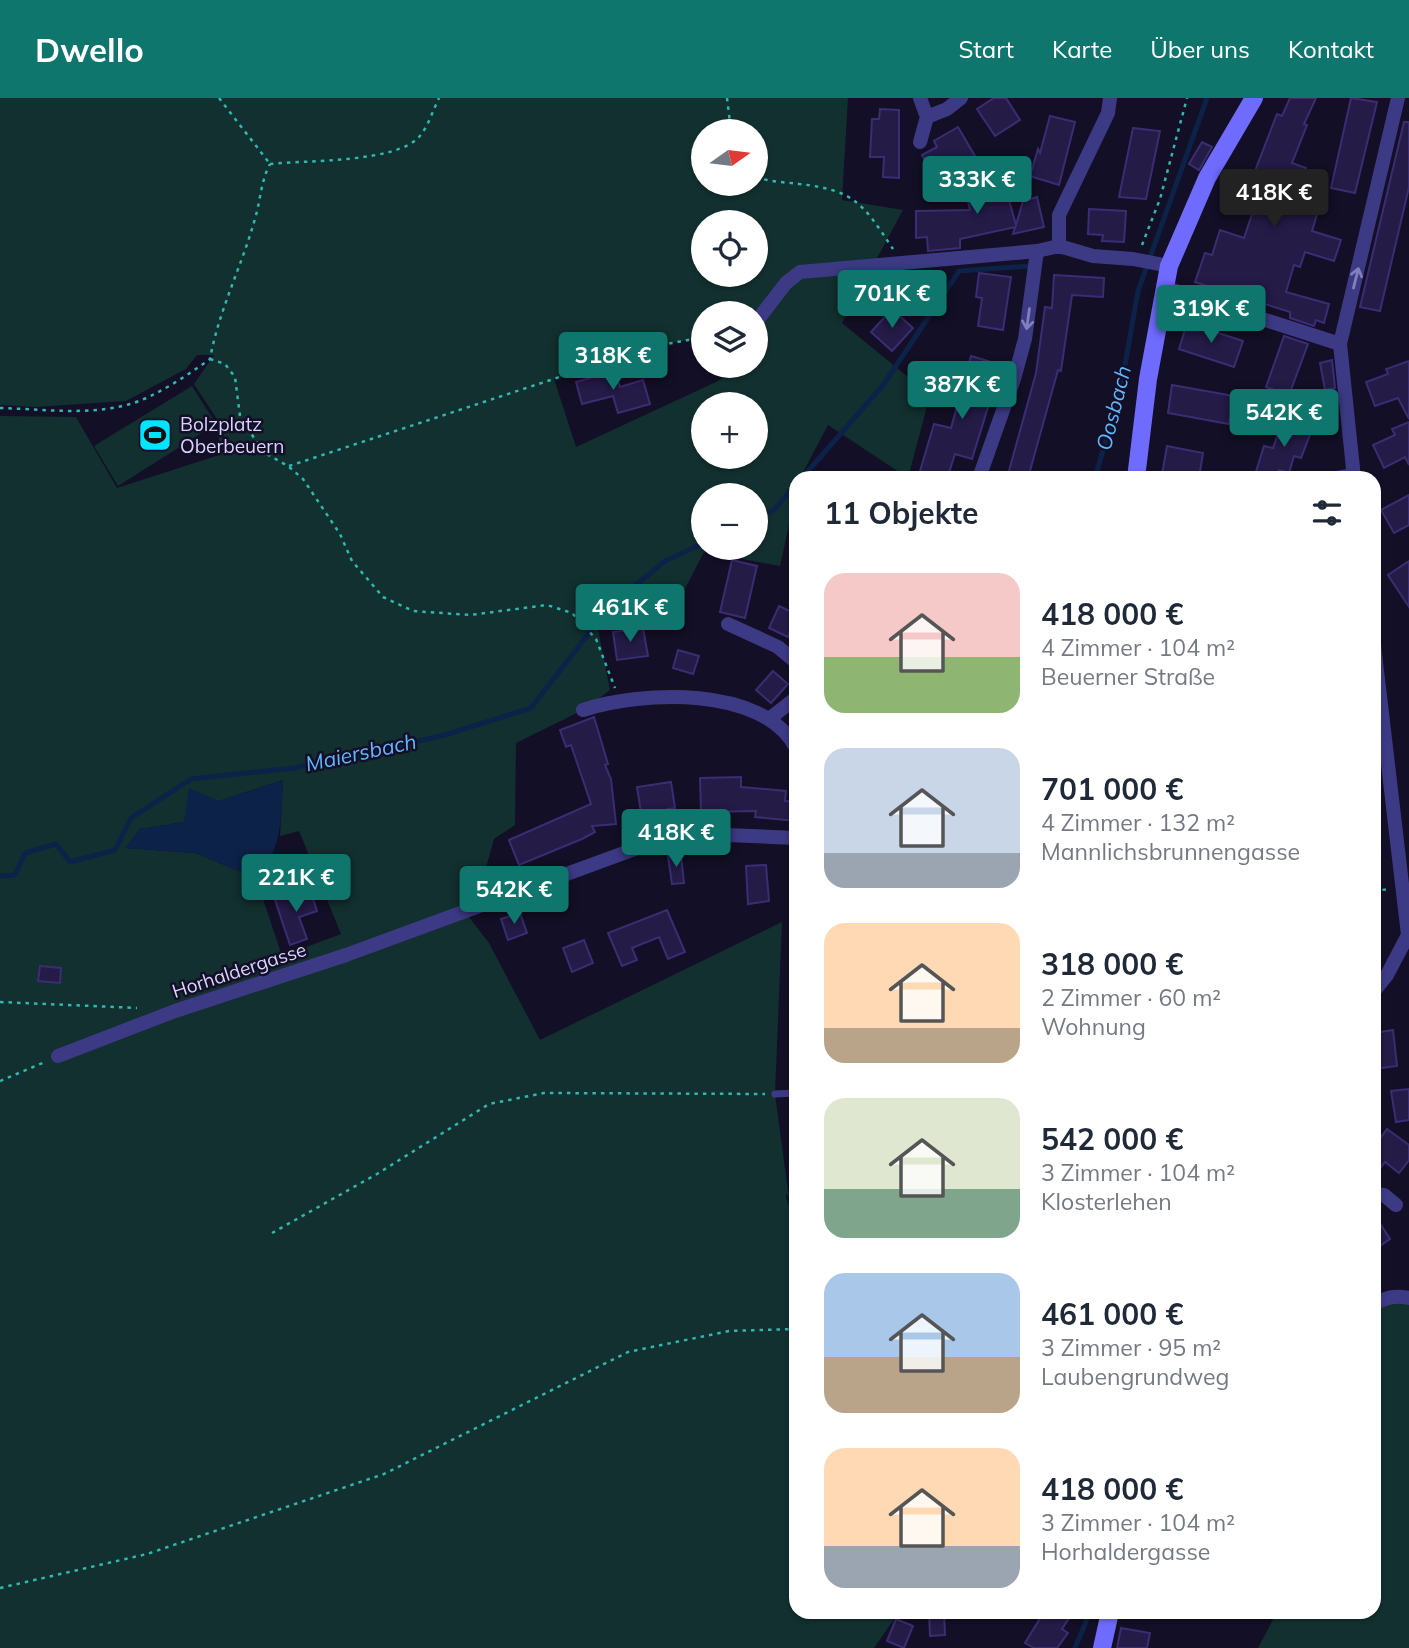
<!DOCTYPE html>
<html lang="de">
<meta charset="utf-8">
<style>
body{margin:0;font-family:Mulish,sans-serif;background:#f2f2f3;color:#1f2937;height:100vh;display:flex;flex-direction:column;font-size:26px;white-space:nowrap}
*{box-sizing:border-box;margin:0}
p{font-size:23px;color:#747a83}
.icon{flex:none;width:38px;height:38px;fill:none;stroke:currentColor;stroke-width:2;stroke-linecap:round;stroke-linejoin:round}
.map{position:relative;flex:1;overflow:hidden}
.panel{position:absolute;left:789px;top:373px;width:592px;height:1148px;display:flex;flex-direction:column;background:#fff;border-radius:21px;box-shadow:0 2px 5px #0004}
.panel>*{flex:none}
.needle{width:46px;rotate:76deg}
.fabs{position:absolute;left:691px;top:21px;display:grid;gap:14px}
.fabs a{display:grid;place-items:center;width:77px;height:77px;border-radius:50%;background:#fff;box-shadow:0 2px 5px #0004;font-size:35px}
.price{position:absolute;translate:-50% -60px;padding:0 16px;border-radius:7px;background:#0f766e;color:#fff;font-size:23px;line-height:46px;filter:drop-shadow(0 2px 4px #0008)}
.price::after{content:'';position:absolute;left:50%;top:42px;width:21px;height:16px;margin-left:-10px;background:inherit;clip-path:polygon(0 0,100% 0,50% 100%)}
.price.current{background:#222;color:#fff}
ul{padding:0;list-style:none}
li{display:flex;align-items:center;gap:21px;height:175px;padding:0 35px}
li span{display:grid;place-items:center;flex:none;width:196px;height:140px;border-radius:21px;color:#555}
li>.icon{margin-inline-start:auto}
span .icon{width:84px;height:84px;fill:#fffc;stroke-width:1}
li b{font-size:30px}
h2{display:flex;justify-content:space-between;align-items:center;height:84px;padding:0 35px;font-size:30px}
header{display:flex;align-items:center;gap:42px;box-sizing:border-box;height:98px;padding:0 35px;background:#0f766e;color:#fff}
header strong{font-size:33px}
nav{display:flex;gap:38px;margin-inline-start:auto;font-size:24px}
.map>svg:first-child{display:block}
.green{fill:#12302f;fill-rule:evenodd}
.water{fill:#0c2248}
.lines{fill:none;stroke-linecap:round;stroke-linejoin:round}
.stream{stroke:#0c2248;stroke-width:5}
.building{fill:#241b47;stroke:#3b2d73;stroke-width:2}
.path{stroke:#2fb8b0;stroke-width:2.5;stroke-dasharray:3.5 5;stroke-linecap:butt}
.lane{stroke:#3d3a85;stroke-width:7}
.street{stroke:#3d3a85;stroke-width:14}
.secondary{stroke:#6f6bff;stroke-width:18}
.oneway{stroke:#837fbc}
.labels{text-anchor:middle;stroke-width:5;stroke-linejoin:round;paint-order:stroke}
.poi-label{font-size:19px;fill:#d9d4ff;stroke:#130f26;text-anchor:start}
.street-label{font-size:19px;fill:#d9d4ff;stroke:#130f26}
.water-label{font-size:21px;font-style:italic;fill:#62b6ff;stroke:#130f26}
</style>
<header>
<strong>Dwello</strong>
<nav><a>Start</a><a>Karte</a><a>Über uns</a><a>Kontakt</a></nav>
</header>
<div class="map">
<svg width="1409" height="1550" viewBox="0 0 1409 1550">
<rect width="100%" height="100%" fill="#130f26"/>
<g class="green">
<path d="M0 0H848L842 102 903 112 842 225 930 297 908 380 828 327 800 380H796V395L780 468 704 454 675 510 598 531 610 592 585 611 516 645 515 727 494 741 480 791 465 814 489 845 540 942 782 824 775 996 789 1100 786 1095V1100L796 1125V1514H899L874 1550H0V318L76 319 117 390 219 357V324L194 286 214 257H197L186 271 126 303 35 309 0 307ZM704 33H756V86H704ZM704 124H756V177H704ZM704 215H756V268H742L716 284 576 349 554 281 651 249 704 239ZM704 306H756V359H704ZM704 397H756V450H704ZM283 682 280 738 299 733 341 836 282 858 256 780 195 755 126 750 140 731 184 724 219 703Z"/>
<path d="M192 288 216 326 118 388 94 348Z"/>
<path d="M1409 1200V1550H1258L1277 1514H1374V1214L1385 1205Z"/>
</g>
<path class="water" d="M283 682C281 718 283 753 256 780L195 755 125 750 140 731 184 724 189 690 219 703Z"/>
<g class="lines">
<g class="stream">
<path d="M802 380 884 286 959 173 1030 168"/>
<path d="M1095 380 1121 290 1138 193 1207 0"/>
<path d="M756 420 774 412 796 386"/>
<path d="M0 778 15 777 25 755 56 746 70 764 115 752 131 720 191 681 294 670 441 638 531 610 609 509 665 463 704 445"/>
<path d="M1075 1550 1090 1514"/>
</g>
</g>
<g class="building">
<path d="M994 0H1006L1020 22 995 38 977 11Z"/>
<path d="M1290 0H1316L1304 26 1307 27 1292 65 1306 70 1296 95 1321 103 1312 133 1341 142 1334 163 1305 154 1300 169 1294 167 1286 194 1329 206 1324 225 1316 222 1314 228 1290 220V214L1195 184 1205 155 1212 157 1220 132 1244 140 1265 77 1255 73 1277 16 1282 18Z"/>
<path d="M1351 0 1377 4 1355 95 1331 90Z"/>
<path d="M880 11 899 12V80L883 79 884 59H870L872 21H879Z"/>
<path d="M1050 18 1075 24 1059 87 1030 78 1038 51 1040 55Z"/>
<path d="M1404 24H1409V89L1380 213 1360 209Z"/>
<path d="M958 29 975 58 935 80 922 57 937 49 934 43Z"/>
<path d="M1133 30 1160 33 1146 101 1119 99Z"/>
<path d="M1202 44 1212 49 1199 72 1189 66Z"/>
<path d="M991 77 993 84 1003 81 1016 127 1023 103 1037 99 1044 129 1013 136 1015 129 960 141V150L928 153 927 139 916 140V113L970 112 964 84Z"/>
<path d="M1089 111 1126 113 1124 144 1102 143 1103 137 1088 136Z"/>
<path d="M905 174H939L940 196H922V210H905Z"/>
<path d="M979 175 1011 179 1003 232 978 228 982 200 976 199Z"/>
<path d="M1054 177 1104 180 1103 199 1072 197 1061 273 1058 272 1028 380H1007L1036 275 1045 209 1052 210Z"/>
<path d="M892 211 913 230 892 253 871 234Z"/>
<path d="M1187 225 1243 243 1234 269 1179 251Z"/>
<path d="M1284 238 1308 246 1289 297 1266 289Z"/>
<path d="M971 258 1001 267 972 361 955 356 948 378 939 375V380H918L934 326 951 330Z"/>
<path d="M1332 262 1335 290 1325 292 1320 265Z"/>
<path d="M1409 263V321L1398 300 1375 308 1366 284 1388 276 1386 271Z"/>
<path d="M615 273 620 289 643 282 650 306 618 315 613 298 582 306 576 284Z"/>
<path d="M1172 287 1234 298 1229 326 1168 315Z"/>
<path d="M1284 319 1313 329 1301 360 1294 358 1289 375 1279 372 1276 380H1254L1264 348 1273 350Z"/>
<path d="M1409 324V367L1405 359 1384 370 1373 347 1395 337 1392 331Z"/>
<path d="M1167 348 1203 355 1199 380 1162 376Z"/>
<path d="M1409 397V427L1394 435 1381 412Z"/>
<path d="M732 462 757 468 745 520 720 514Z"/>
<path d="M1409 463V509L1388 477Z"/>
<path d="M779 508 796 516 788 539 769 530Z"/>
<path d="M643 530 648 558 617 562 613 534Z"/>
<path d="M678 552 699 558 693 576 673 570Z"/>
<path d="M773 573 788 586 771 605 756 592Z"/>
<path d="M594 619 608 666 605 667 611 681 616 726 592 728 595 734 582 741 519 767 509 742 591 706 571 647 566 649 560 632Z"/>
<path d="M741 679V689L786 693 785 703 796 704V723L755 719 756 713 701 714 700 680Z"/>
<path d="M671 684 675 710 667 711 668 718 642 721 637 689Z"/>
<path d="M681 757 684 785 672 786 668 758Z"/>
<path d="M766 767 769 803 748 806 746 768Z"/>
<path d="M310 791 317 813 299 819 307 841 290 847 275 802Z"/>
<path d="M667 812 685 854 668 861 659 839 632 850 637 862 622 868 608 835Z"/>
<path d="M520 815 527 835 508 842 501 821Z"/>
<path d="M584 842 593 865 572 874 563 850Z"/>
<path d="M40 868 61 870 60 885 38 883Z"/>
<path d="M1393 932 1397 968 1374 971V935Z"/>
<path d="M1409 991V1022L1396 1024 1391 993Z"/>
<path d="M1387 1031 1409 1047V1062L1399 1075 1385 1064 1374 1079V1049Z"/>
<path d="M1374 1116 1390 1141 1374 1152Z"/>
<path d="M929 1514H944L945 1537 930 1538Z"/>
<path d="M1044 1514H1073L1062 1531 1068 1535 1057 1550H1034L1025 1545Z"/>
<path d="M896 1521 913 1528 904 1550 887 1543Z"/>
<path d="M1121 1530 1150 1535 1147 1550H1117Z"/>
</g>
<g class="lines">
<g class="path">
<path d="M219 0 270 66"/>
<path d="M727 0 731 33"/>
<path d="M270 66C306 62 395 65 419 39 428 29 433 12 439 0"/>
<path d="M756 79C770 84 785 84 799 86 855 92 863 106 893 151"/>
<path d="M1142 147 1160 101 1187 0"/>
<path d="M210 261 225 266 235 279 240 318 263 354 288 368 303 381 340 436 352 463 383 499 413 513 470 517 547 507 572 515 596 541 615 590"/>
<path d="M0 310C42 311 89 318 130 306 155 299 188 277 210 261 219 211 243 166 256 117 261 99 261 83 270 66"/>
<path d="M289 368 651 249 704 239"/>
<path d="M1374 793 1389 791"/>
<path d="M0 904 137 910"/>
<path d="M0 983 45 964"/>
<path d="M272 1135 377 1076 489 1006 544 995 765 996"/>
<path d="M0 1490 147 1456 384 1376 628 1254 729 1233 796 1231"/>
</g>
<path class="lane" d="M775 996 796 995"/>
<g class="street">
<path d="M927 19 947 11 961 0"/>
<path d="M920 44 927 19 920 0"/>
<path d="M1059 148V117L1108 15 1110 0"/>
<path d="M1163 189 1340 246"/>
<path d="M756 224 786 185 800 174 1037 153 1059 148 1093 158 1133 161 1169 168"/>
<path d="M979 380 1014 281 1025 241 1037 153"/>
<path d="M1337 380 1353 377"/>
<path d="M1354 380 1340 246 1398 0"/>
<path d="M728 526 778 549 796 564"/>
<path d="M1374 547 1408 837 1387 877 1374 893"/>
<path d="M583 612C641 593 763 587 796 650"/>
<path d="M769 621 796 600"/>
<path d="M58 958 175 913 346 857 643 748 727 737 796 740"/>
<path d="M1374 1095 1384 1097 1396 1107"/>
<path d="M1374 1207C1384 1199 1396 1197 1409 1200"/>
</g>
<g class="secondary">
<path d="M1136 380 1148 281 1169 168 1207 80 1254 0"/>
<path d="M1102 1550 1110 1514"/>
</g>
</g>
<defs><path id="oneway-shaft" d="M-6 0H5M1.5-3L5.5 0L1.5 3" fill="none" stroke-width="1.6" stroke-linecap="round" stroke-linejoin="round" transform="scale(1.75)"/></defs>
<g class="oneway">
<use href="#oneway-shaft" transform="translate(1356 180) rotate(-76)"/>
<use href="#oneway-shaft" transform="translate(1028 221) rotate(98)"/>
</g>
<defs>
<symbol id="stadium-square" viewBox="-11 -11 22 22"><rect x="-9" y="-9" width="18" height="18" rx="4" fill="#00e5ff" stroke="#130f26"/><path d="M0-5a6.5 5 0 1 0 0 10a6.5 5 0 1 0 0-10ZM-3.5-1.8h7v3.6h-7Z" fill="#111"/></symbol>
</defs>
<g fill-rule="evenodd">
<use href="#stadium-square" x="136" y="318" width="38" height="38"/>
</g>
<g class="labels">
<g class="poi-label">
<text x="180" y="333">Bolzplatz<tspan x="180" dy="22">Oberbeuern</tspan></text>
</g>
<g class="street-label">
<text transform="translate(239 872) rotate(-18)" y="7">Horhaldergasse</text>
</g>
<g class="water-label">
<text transform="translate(1114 310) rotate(-76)" y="7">Oosbach</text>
<text transform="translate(361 655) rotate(-12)" y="7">Maiersbach</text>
</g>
</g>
</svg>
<div class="fabs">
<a><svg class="needle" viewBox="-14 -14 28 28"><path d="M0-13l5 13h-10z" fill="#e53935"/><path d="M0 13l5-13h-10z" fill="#747a83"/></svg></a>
<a><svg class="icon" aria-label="locate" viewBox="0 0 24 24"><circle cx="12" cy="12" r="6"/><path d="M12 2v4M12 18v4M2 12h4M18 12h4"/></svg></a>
<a><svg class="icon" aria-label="layers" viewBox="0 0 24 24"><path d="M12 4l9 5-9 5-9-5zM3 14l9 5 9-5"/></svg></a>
<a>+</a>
<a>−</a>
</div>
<b class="price" style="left:977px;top:118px">333K €</b>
<b class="price current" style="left:1274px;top:131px">418K €</b>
<b class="price" style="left:892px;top:232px">701K €</b>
<b class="price" style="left:1211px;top:247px">319K €</b>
<b class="price" style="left:613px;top:294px">318K €</b>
<b class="price" style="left:962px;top:323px">387K €</b>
<b class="price" style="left:1284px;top:351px">542K €</b>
<b class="price" style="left:630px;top:546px">461K €</b>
<b class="price" style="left:676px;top:771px">418K €</b>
<b class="price" style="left:296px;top:816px">221K €</b>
<b class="price" style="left:514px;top:828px">542K €</b>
<section class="panel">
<h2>11 Objekte<svg class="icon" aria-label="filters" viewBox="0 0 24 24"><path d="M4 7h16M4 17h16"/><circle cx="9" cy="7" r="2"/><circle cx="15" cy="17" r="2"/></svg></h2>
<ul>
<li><span style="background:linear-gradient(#f6c9c9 60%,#8fb573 0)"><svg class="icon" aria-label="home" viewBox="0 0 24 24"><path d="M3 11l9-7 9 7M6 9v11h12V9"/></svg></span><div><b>418 000 €</b><p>4 Zimmer · 104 m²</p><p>Beuerner Straße</p></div></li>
<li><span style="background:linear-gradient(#c9d6e8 75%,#9aa5b1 0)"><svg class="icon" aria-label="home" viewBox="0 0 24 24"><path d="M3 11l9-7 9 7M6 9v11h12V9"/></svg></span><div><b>701 000 €</b><p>4 Zimmer · 132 m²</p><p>Mannlichsbrunnengasse</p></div></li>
<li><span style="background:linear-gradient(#ffd9b3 75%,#b9a48a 0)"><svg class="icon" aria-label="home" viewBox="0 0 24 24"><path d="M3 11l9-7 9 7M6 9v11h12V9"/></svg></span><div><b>318 000 €</b><p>2 Zimmer · 60 m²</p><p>Wohnung</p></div></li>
<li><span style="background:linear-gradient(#dfe7d0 65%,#7fa58c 0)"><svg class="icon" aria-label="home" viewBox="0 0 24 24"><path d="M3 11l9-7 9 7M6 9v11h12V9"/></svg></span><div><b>542 000 €</b><p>3 Zimmer · 104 m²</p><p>Klosterlehen</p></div></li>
<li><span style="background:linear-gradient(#a9c7e8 60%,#b9a48a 0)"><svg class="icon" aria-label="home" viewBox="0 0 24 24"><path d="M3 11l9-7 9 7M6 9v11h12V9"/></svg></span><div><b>461 000 €</b><p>3 Zimmer · 95 m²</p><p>Laubengrundweg</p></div></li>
<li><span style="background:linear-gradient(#ffd9b3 70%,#9aa5b1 0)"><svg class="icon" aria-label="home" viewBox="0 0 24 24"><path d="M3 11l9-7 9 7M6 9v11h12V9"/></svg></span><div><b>418 000 €</b><p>3 Zimmer · 104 m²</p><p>Horhaldergasse</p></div></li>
</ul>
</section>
</div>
